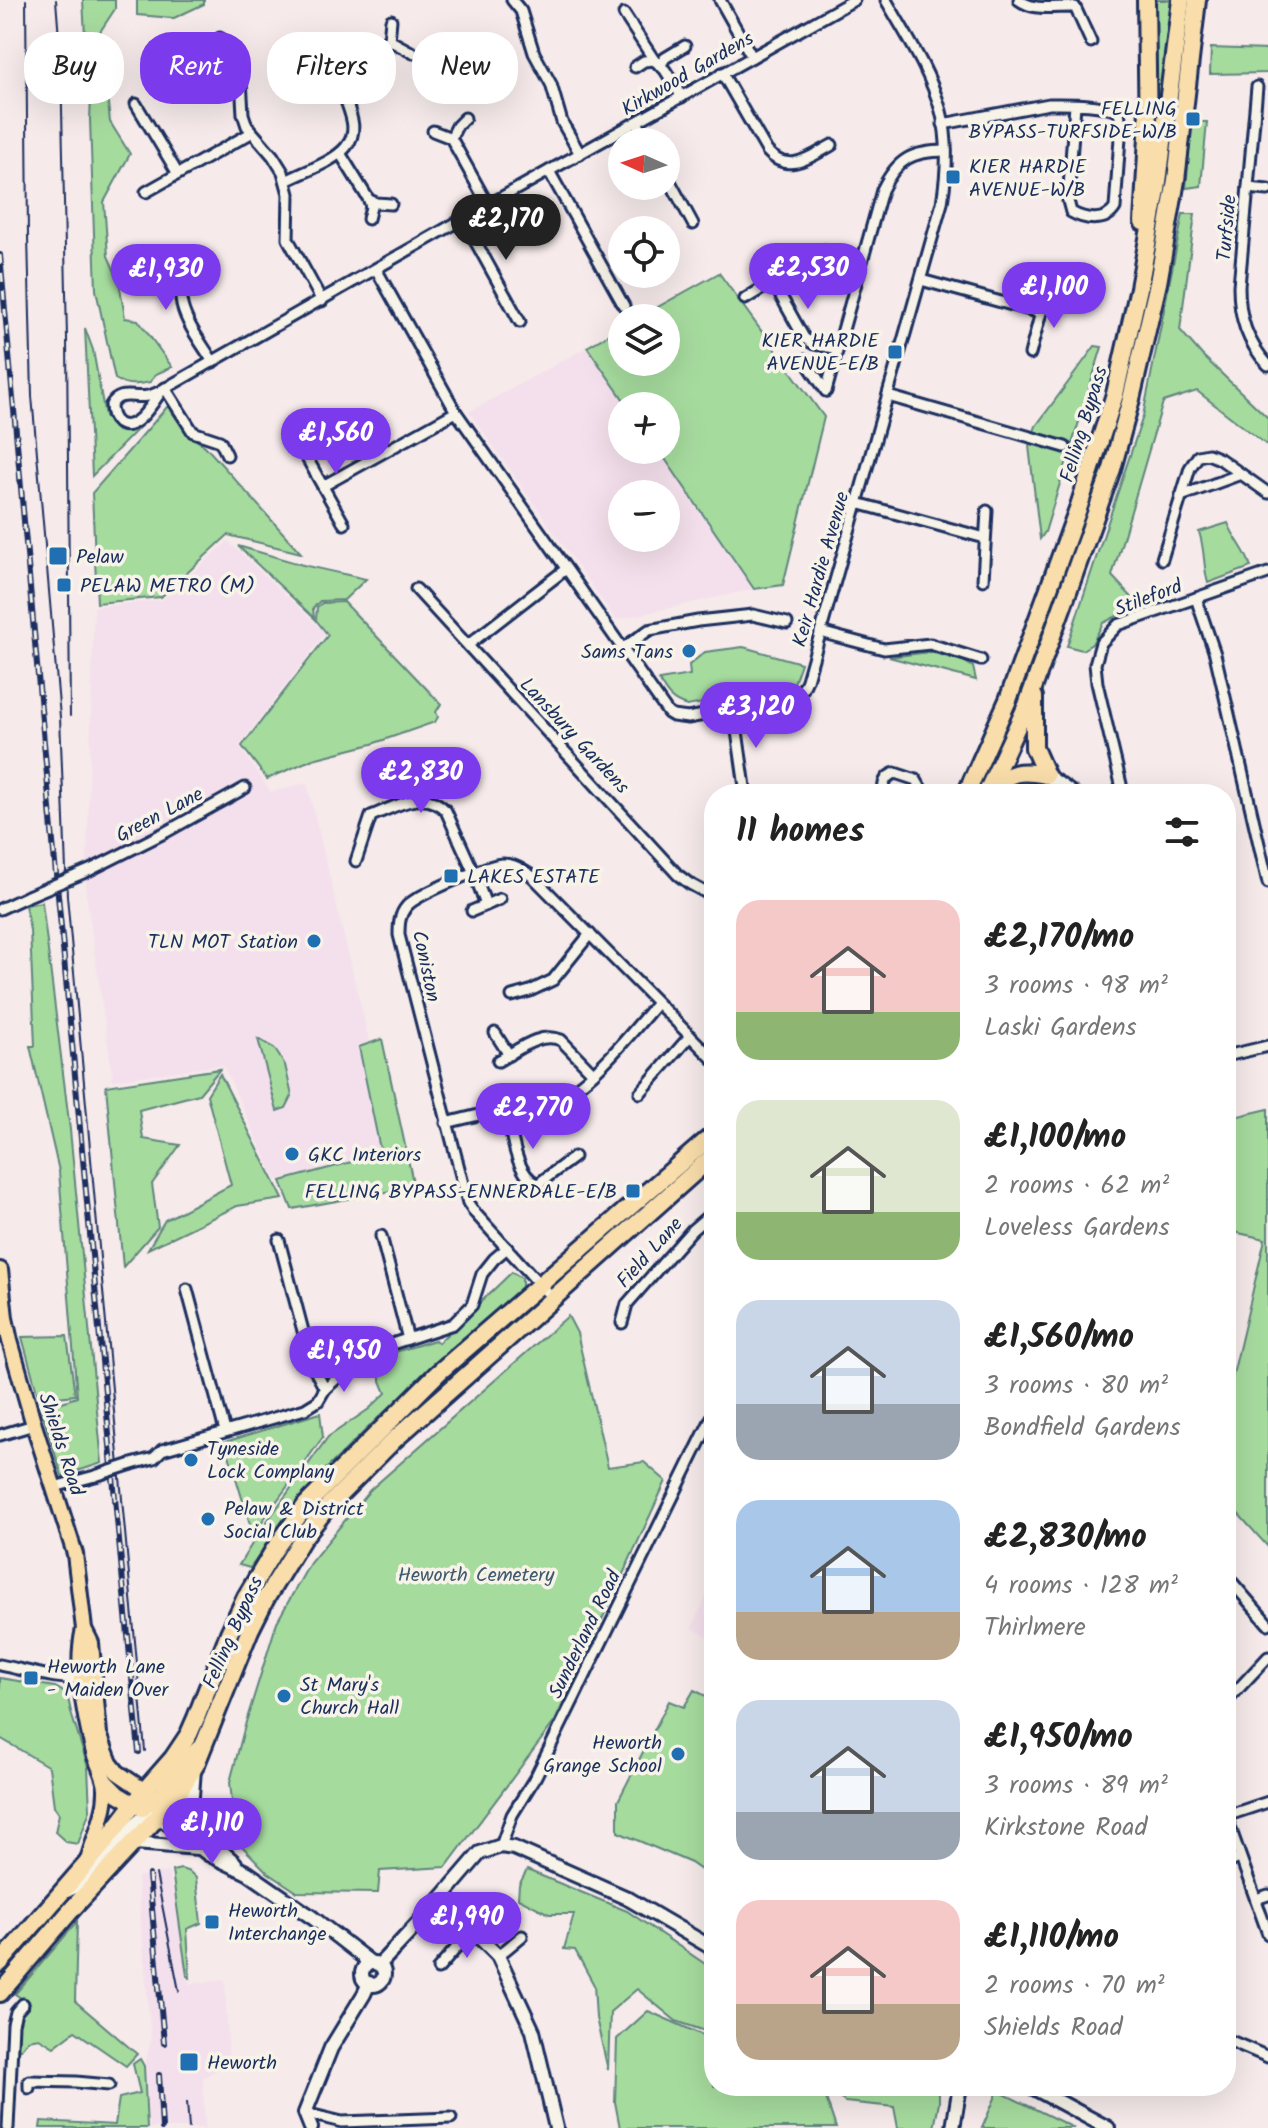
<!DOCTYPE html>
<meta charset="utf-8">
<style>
body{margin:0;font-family:Kalam,sans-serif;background:#f2f2f2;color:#222;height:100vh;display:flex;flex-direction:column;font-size:30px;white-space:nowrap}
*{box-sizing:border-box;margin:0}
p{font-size:26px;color:#767676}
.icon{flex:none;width:44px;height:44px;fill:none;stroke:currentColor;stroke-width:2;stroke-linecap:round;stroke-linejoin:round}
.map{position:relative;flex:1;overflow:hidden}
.details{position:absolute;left:704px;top:784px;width:532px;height:1312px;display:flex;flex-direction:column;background:#fff;border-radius:32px;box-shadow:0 8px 32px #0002}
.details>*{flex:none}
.banner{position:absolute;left:24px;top:32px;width:560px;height:72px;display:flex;gap:16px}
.needle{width:52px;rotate:273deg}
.tools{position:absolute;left:608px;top:128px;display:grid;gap:16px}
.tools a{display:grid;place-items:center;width:72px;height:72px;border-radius:50%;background:#fff;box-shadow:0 8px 32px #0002;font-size:40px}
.price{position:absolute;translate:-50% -68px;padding:0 18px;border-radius:28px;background:#7c3aed;color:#fff;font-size:26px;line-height:52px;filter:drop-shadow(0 2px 4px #0008)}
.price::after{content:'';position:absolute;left:50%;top:48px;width:24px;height:18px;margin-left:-12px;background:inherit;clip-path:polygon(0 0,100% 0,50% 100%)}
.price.active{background:#222;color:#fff}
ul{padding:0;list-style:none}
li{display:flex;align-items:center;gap:24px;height:200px;padding:0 32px}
li span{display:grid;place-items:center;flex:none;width:224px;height:160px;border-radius:24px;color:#555}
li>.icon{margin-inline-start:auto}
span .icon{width:96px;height:96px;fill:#fffc;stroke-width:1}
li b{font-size:34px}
h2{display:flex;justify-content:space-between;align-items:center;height:96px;padding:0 32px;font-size:34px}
.pill{padding:0 28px;border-radius:32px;background:#fff;box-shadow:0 8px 32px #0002;font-size:28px;line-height:72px}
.pill.active{background:#7c3aed;color:#fff}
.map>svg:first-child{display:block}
.built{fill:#f4e0ec;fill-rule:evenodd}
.green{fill:#a6db9e;stroke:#60857e;stroke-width:2}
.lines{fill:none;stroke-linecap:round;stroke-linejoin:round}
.street-casing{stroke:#1b2f5e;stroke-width:15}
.secondary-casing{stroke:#1b2f5e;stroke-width:18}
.primary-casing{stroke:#1b2f5e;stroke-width:20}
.highway-casing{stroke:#1b2f5e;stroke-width:22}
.street{stroke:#f7f3e8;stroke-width:9}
.secondary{stroke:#f7f3e8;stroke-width:12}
.primary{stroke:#f9deab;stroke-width:14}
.highway{stroke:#f9deab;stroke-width:16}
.tram{stroke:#1b2f5e;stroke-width:2}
.rail-casing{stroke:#1b2f5e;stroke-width:6}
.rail{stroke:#f7f3e8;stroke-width:3;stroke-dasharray:9;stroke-linecap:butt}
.street-bridge-casing{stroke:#1b2f5e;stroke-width:15;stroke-linecap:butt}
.street-bridge{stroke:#f7f3e8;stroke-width:9}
.poi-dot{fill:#1f6fb2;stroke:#f7f3e8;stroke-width:3}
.labels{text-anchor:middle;stroke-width:7;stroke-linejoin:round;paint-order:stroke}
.street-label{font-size:20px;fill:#1b2f5e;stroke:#f7f3e8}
.poi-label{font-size:20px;fill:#1b2f5e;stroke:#f7f3e8;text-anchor:start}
.park-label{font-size:20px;fill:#3e5a6e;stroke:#f7f3e8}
</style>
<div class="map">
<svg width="1268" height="2128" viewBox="0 0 1268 2128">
<rect width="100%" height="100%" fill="#f6eaea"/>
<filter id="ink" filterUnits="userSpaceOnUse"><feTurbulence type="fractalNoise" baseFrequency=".0125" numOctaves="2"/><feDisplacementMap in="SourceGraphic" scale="16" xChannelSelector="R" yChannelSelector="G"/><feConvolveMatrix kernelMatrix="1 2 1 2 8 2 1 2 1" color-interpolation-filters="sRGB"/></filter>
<g filter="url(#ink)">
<g class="built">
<path d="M587 347 628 406H622V450H659L754 589 616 620 469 412ZM622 494H666V538H622Z"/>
<path d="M228 541 326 633 239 746 271 792 307 783 396 1152 276 1180 223 1065 113 1080 86 893 94 607 162 600Z"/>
<path d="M714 1579V1641L692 1628Z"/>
<path d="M168 1872 178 1913 189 1984 225 1980 229 2063 203 2078 205 2128H149L145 2066 151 2039 137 1877Z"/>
</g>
<g class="green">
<path d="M83 0H115V9L86 53Z"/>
<path d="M137 0H204V4L174 18 137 15Z"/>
<path d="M1154 0H1173L1153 162Z"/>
<path d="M1211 48 1268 50V73L1210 74Z"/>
<path d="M104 65 110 122 130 154 104 202 108 256 119 281 125 318 138 320 172 367 156 374 150 382C136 385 127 386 115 379L96 290 90 120 92 74Z"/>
<path d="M1192 122H1207L1201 186 1186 188Z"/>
<path d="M1183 214H1195L1180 330 1202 355 1268 418V446L1197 391 1163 402 1112 576 1139 605 1103 623 1092 644 1082 650 1067 646 1143 416Z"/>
<path d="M719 273 824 417 783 585 754 589 659 450H666V406H628L587 347 622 327V362H666V318H638Z"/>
<path d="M85 328 93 350 105 416 117 431 137 430 92 476Z"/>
<path d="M1095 346 1102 347 1045 532 1040 539 1029 446 1036 426Z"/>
<path d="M168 406 187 434 205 446 301 553 228 535 161 597 97 603 92 493Z"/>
<path d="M1228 523C1234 539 1246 550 1251 567L1208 583C1203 566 1205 549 1199 532Z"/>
<path d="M238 546 303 565 366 579 344 600 320 601 313 608 314 618Z"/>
<path d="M344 602 441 704 436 712 438 717 435 722 372 744 313 759 267 779 242 746 328 635 316 620 317 607 322 603Z"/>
<path d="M743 647 801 663 794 683 784 688 687 706C672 702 666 694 659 680L690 675 689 665 705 652Z"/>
<path d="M930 652 963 661 973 667 976 680 889 657Z"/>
<path d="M42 902 70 1130 102 1463 62 1476 41 1409 77 1397 59 1171 30 1046H35L30 930 25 905Z"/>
<path d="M258 1039 274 1048 285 1065 292 1096 286 1108 277 1111Z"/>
<path d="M382 1039 414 1187 292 1209 281 1181 381 1154 359 1047Z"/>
<path d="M220 1069 199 1094 139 1110 143 1139 180 1145 152 1184 158 1227 123 1267 106 1086Z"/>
<path d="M220 1074 283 1199 237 1206 148 1249 165 1220 231 1185 207 1095Z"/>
<path d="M1268 1109V1547L1226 1500V1403L1229 1400 1226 1395V1377L1232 1379 1265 1239 1230 1231 1227 1226 1226 1119Z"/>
<path d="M512 1272 522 1278V1287L378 1418 317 1478 250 1568 239 1565 260 1531 328 1437 369 1409 386 1393 372 1359 435 1340 438 1343Z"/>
<path d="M568 1316 577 1333 608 1467 644 1462 666 1481 555 1721 446 1867 380 1871 378 1893 297 1892 267 1872 236 1840 230 1782 246 1722 277 1622 310 1563 370 1490Z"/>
<path d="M67 1336 75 1395 39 1399 22 1337Z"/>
<path d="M320 1413 323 1437 253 1534 225 1442Z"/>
<path d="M0 1678 55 1687 67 1694 72 1716 88 1767 90 1810 78 1844 66 1842 55 1832 59 1814 54 1806 49 1767 0 1738Z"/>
<path d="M694 1690 714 1700V1879L691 1863 618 1832V1801L669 1701 684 1707Z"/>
<path d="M181 1869 190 1872 196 1878 201 1923 187 1929 190 1978 187 1976 172 1871Z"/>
<path d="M527 1870 627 1911 714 1970V2034L676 2021 637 1989 610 2012 608 2070 596 2018 594 1985 575 1950 564 1949 574 1914H549L518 1898 519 1885Z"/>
<path d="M77 1922 75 2001 137 2054 126 2066 75 2031 54 2047 39 2038 28 2040 21 2049H16L19 2019 30 2004 15 1994Z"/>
<path d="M648 2011 714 2040V2086H813L824 2092 836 2128H620L615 2102 617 2039Z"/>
<path d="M140 2059 144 2066 147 2128H40L41 2121 115 2125 119 2098 140 2093 133 2064Z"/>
<path d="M822 2086H939V2103L934 2128H898L894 2107 845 2102Z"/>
<path d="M998 2091 1074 2128H982Z"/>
</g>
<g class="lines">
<defs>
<g id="street">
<path d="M512 0 521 11 534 53 551 84 562 122 580 154"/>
<path d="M720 0 752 57"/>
<path d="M1019 0C1035 12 1056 6 1075 7L1091 42"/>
<path d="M624 14 654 60 665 70 682 97"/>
<path d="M220 38 241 80 243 114 247 126 273 156 283 172 289 194 288 239 322 301"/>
<path d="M389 40 413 53"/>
<path d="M389 40 391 20"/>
<path d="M660 66 665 58 685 46"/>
<path d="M635 67 644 61 654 60"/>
<path d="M722 73 767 151C788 175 810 157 832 145"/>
<path d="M1257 87 1239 286C1239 318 1247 342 1268 365"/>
<path d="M136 104 178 174"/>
<path d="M637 122 648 142"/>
<path d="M943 124 1049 104C1071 104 1100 103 1119 112L1121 124 1115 208C1106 223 1085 220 1071 212L1068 201 1075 105"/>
<path d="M433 131 451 138 457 126 465 118"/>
<path d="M451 138 488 205"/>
<path d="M340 153 369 200 376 203 391 204"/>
<path d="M549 171 624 306"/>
<path d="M666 174 693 224"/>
<path d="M286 181C303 172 334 162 346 147 370 119 322 85 349 59 359 50 377 45 389 40"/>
<path d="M1248 188 1268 190"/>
<path d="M146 192 251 133"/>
<path d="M368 219 371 207 369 200"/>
<path d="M463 219 520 322"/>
<path d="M196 265C161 295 195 332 213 362"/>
<path d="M376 269 456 412 668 713 673 716 688 718 792 699 803 689 807 680 942 203C947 173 949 140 941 111 930 71 906 35 886 0"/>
<path d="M921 280 1041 313"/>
<path d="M773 282 804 338 814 344 838 349"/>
<path d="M745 299 825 250"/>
<path d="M1030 354 1045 297"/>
<path d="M805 360 826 391"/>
<path d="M165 388 193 432 220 441 227 455"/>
<path d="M162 390C154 401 135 435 118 423 112 418 111 412 111 405 120 390 133 399 148 396 157 394 165 389 173 384L463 219 854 0"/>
<path d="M826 391 882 190C897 159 912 151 946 151"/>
<path d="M888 396 1065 447"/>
<path d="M299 444 344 524"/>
<path d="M323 486 456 412"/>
<path d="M1181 496 1241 474"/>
<path d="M857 503 985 538"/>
<path d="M1162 559 1190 468 1198 456 1208 454 1220 459 1268 493"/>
<path d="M983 580 987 511"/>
<path d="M416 589 678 875 690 884 714 897"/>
<path d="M1196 598 1215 654 1268 883"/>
<path d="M820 632 884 649 930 644 981 660"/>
<path d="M468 645 566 569"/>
<path d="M622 649 649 630 698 621 753 615 787 623"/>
<path d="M734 710 746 794"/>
<path d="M884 794C882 784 885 776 895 773L916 780 924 794"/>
<path d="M1018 794 1019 791"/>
<path d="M1118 794 1121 784 1097 683 1095 664 1101 643 1118 625 1268 573"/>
<path d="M356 861 371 816C395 807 425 787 446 811L474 873 486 905"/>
<path d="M90 870 166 832 245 788"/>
<path d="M0 909 28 896"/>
<path d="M472 911 500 899"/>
<path d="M512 996 530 991 553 980 590 934"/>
<path d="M495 1033 509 1055"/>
<path d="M1226 1056 1268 1046"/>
<path d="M498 1061C517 1051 539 1031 561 1040L593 1073"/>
<path d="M640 1093 690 1036"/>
<path d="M506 1108C511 1130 515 1176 538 1184L574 1157"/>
<path d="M446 1123 568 1093C598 1075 634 1030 657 1003"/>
<path d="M381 1236 408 1339"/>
<path d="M279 1240 312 1365 325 1389"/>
<path d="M187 1289 225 1431"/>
<path d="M552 1298 475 1213 468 1203 399 935C399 925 399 915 407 906 416 895 489 864 503 864 514 864 523 870 532 876L714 1060"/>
<path d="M622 1323 627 1304 692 1230 714 1211"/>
<path d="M0 1435 34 1425"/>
<path d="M132 1464 154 1458 162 1450 305 1409 318 1401 325 1389 360 1358 392 1344 453 1324 472 1305 482 1274 494 1259 507 1248"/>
<path d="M54 1487 95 1476"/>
<path d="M1226 1580 1231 1581 1268 1624"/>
<path d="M0 1665C30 1671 55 1680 87 1679"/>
<path d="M1226 1702 1268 1657"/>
<path d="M1226 1816 1268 1934"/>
<path d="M1226 1816 1268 1802"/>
<path d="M501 1846 512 1815 536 1776 714 1413"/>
<path d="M1226 1863 1240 1858"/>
<path d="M1256 1899 1268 1895"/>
<path d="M498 1956 522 1936"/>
<path d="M438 1969 472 1930"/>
<path d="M1226 2039 1268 2057"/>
<path d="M29 2088V2081L76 2082 109 2085"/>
<path d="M305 2113 342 2122 451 2118"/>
<path d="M8 2128 13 2024 16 2012 23 2004"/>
</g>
<g id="secondary">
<path d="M1046 775 1073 794"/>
<path d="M158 1817 173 1827 208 1854 248 1873 313 1918 371 1963"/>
<path d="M192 1825 191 1809 194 1769"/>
<path d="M135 1843 198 1848"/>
<path d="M65 1892 81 1884 136 1824 151 1810 162 1806 168 1807 192 1825 235 1863"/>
<path d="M438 1902 472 1930 498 1956 533 2031 556 2128"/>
<circle cx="373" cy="1974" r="11"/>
<path d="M379 1965 438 1902 480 1853 501 1846 514 1848 627 1898 714 1949"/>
<path d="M1030 2086 1108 2128"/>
<path d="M311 2128 305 2113 331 2048 364 1994 369 1983"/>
<path d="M953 2128 960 2086"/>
</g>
<g id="primary">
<path d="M0 1270 5 1318 10 1341 34 1425 75 1554 84 1629 91 1643 99 1734 110 1763 117 1772 168 1807"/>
<path d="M84 1629C75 1665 85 1718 94 1753 98 1765 105 1776 106 1788 107 1813 94 1837 88 1861"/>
<path d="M105 1781 118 1794 143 1809"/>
<path d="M134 1804 144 1805 155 1802 188 1758 205 1742"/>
</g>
<g id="highway">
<path d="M1143 222 1148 137 1146 0"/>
<path d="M1034 697V748L1046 775"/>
<path d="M990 790C1010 771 1020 770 1046 775"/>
<path d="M966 794 1008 700 1079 506 1115 394 1139 288 1157 190 1181 0"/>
<path d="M986 794 1027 705 1112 469 1131 399 1158 283 1176 180 1197 0"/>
<path d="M0 1963 102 1846 144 1791 173 1758 189 1734 196 1718 229 1633 246 1597 274 1550 306 1505 438 1373 714 1134"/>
<path d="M0 1993 73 1908 176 1797 196 1764 250 1630 266 1598 302 1539 329 1505 394 1440 714 1155"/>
</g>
</defs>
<use href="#street" class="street-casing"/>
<use href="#secondary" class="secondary-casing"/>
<use href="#primary" class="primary-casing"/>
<use href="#highway" class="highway-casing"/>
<use href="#street" class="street"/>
<use href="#secondary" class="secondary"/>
<use href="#primary" class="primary"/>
<use href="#highway" class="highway"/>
<g class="tram">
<path d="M26 0 28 237 32 396 60 717 67 896 145 1751"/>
<path d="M56 0 61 64 67 338 70 716"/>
<path d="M156 1874 179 1991"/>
<path d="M187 2102 189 2128"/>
</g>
<defs>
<g id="rail">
<path d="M0 255 54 853 139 1752"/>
<path d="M149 1875 164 2043"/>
<path d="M159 2075 162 2128"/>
</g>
</defs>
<use href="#rail" class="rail-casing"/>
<use href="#rail" class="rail"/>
<defs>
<g id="street-bridge">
<path d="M28 896 90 870"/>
<path d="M95 1476 132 1464"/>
</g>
</defs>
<use href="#street-bridge" class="street-bridge-casing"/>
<use href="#street-bridge" class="street-bridge"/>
</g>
</g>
<g class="poi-dot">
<rect x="1185" y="111" width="16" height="16" rx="4"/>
<rect x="945" y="169" width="16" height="16" rx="4"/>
<rect x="887" y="344" width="16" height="16" rx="4"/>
<rect x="48" y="546" width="20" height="20" rx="4"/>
<rect x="56" y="577" width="16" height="16" rx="4"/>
<circle cx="689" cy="651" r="8"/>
<rect x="443" y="868" width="16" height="16" rx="4"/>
<circle cx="314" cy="941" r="8"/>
<circle cx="292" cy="1154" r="8"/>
<rect x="625" y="1183" width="16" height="16" rx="4"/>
<circle cx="191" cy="1460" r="8"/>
<circle cx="208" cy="1519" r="8"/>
<rect x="23" y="1670" width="16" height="16" rx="4"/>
<circle cx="284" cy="1696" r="8"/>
<circle cx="678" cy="1754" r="8"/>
<rect x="204" y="1914" width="16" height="16" rx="4"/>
<rect x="179" y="2052" width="20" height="20" rx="4"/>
</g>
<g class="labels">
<g class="street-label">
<text transform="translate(687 73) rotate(-30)" y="7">Kirkwood Gardens</text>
<text transform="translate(1226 228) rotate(-85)" y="7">Turfside</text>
<text transform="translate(1083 424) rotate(-73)" y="7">Felling Bypass</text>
<text transform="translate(820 569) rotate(-74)" y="7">Keir Hardie Avenue</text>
<text transform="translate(1148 597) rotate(-21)" y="7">Stileford</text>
<text transform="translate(575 735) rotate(47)" y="7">Lansbury Gardens</text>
<text transform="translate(159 814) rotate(-28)" y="7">Green Lane</text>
<text transform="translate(427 966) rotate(78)" y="7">Coniston</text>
<text transform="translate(649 1252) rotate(-48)" y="7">Field Lane</text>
<text transform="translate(62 1444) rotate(72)" y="7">Shields Road</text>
<text transform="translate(232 1632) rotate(-66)" y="7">Felling Bypass</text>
<text transform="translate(584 1634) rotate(-64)" y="7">Sunderland Road</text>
</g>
<g class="poi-label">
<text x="1177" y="115" text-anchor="end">FELLING<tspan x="1177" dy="23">BYPASS-TURFSIDE-W/B</tspan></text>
<text x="969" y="173">KIER HARDIE<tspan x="969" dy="23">AVENUE-W/B</tspan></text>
<text x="879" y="347" text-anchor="end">KIER HARDIE<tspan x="879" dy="23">AVENUE-E/B</tspan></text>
<text x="76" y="563">Pelaw</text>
<text x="80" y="592">PELAW METRO (M)</text>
<text x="673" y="658" text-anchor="end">Sams Tans</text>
<text x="467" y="883">LAKES ESTATE</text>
<text x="298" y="948" text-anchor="end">TLN MOT Station</text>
<text x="308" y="1161">GKC Interiors</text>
<text x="617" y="1198" text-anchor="end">FELLING BYPASS-ENNERDALE-E/B</text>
<text x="207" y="1455">Tyneside<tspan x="207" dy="23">Lock Complany</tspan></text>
<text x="224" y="1515">Pelaw &amp; District<tspan x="224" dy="23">Social Club</tspan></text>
<text x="47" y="1673">Heworth Lane<tspan x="47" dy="23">- Maiden Over</tspan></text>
<text x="300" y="1691">St Mary's<tspan x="300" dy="23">Church Hall</tspan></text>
<text x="662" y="1749" text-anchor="end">Heworth<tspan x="662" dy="23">Grange School</tspan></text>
<text x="228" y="1917">Heworth<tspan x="228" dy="23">Interchange</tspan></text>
<text x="207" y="2069">Heworth</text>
</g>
<g class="park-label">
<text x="476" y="1581">Heworth Cemetery</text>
</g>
</g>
</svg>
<div class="tools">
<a><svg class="needle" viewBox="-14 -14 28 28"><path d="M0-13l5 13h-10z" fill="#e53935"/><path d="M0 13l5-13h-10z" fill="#767676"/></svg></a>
<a><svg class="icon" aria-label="locate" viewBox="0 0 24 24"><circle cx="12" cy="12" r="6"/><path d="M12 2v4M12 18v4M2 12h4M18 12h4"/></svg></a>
<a><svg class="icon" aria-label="layers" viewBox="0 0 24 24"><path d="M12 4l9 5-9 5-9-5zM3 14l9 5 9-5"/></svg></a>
<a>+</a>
<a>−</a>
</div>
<b class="price active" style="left:506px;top:262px">£2,170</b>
<b class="price" style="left:808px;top:311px">£2,530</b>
<b class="price" style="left:166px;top:312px">£1,930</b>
<b class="price" style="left:1054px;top:330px">£1,100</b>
<b class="price" style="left:336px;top:476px">£1,560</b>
<b class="price" style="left:756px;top:750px">£3,120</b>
<b class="price" style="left:421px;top:815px">£2,830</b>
<b class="price" style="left:533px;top:1151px">£2,770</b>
<b class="price" style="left:344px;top:1394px">£1,950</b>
<b class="price" style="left:212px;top:1866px">£1,110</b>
<b class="price" style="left:467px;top:1960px">£1,990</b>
<div class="banner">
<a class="pill">Buy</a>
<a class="pill active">Rent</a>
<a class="pill">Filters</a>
<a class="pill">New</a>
</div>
<section class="details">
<h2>11 homes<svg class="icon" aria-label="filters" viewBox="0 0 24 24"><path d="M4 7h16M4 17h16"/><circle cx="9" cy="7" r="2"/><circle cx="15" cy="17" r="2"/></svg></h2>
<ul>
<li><span style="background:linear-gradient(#f6c9c9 70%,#8fb573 0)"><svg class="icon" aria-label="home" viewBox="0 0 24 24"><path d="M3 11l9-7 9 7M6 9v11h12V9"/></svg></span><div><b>£2,170/mo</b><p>3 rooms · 98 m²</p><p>Laski Gardens</p></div></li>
<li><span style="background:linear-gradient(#dfe7d0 70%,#8fb573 0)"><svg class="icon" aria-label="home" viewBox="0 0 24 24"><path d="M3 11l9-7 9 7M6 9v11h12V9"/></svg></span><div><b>£1,100/mo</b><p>2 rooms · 62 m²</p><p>Loveless Gardens</p></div></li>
<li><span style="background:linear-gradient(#c9d6e8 65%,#9aa5b1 0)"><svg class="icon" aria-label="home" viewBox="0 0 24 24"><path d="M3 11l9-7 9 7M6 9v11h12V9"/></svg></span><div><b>£1,560/mo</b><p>3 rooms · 80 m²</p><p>Bondfield Gardens</p></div></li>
<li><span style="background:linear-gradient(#a9c7e8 70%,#b9a48a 0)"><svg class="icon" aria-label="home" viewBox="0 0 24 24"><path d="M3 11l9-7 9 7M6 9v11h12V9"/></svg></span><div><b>£2,830/mo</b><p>4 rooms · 128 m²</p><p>Thirlmere</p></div></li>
<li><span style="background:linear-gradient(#c9d6e8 70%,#9aa5b1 0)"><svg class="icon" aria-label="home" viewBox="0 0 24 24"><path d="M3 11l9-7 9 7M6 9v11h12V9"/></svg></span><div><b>£1,950/mo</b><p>3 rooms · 89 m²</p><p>Kirkstone Road</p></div></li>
<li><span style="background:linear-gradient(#f6c9c9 65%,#b9a48a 0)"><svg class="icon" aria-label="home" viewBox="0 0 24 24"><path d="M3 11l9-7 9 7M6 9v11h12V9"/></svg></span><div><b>£1,110/mo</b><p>2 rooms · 70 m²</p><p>Shields Road</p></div></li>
</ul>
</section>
</div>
